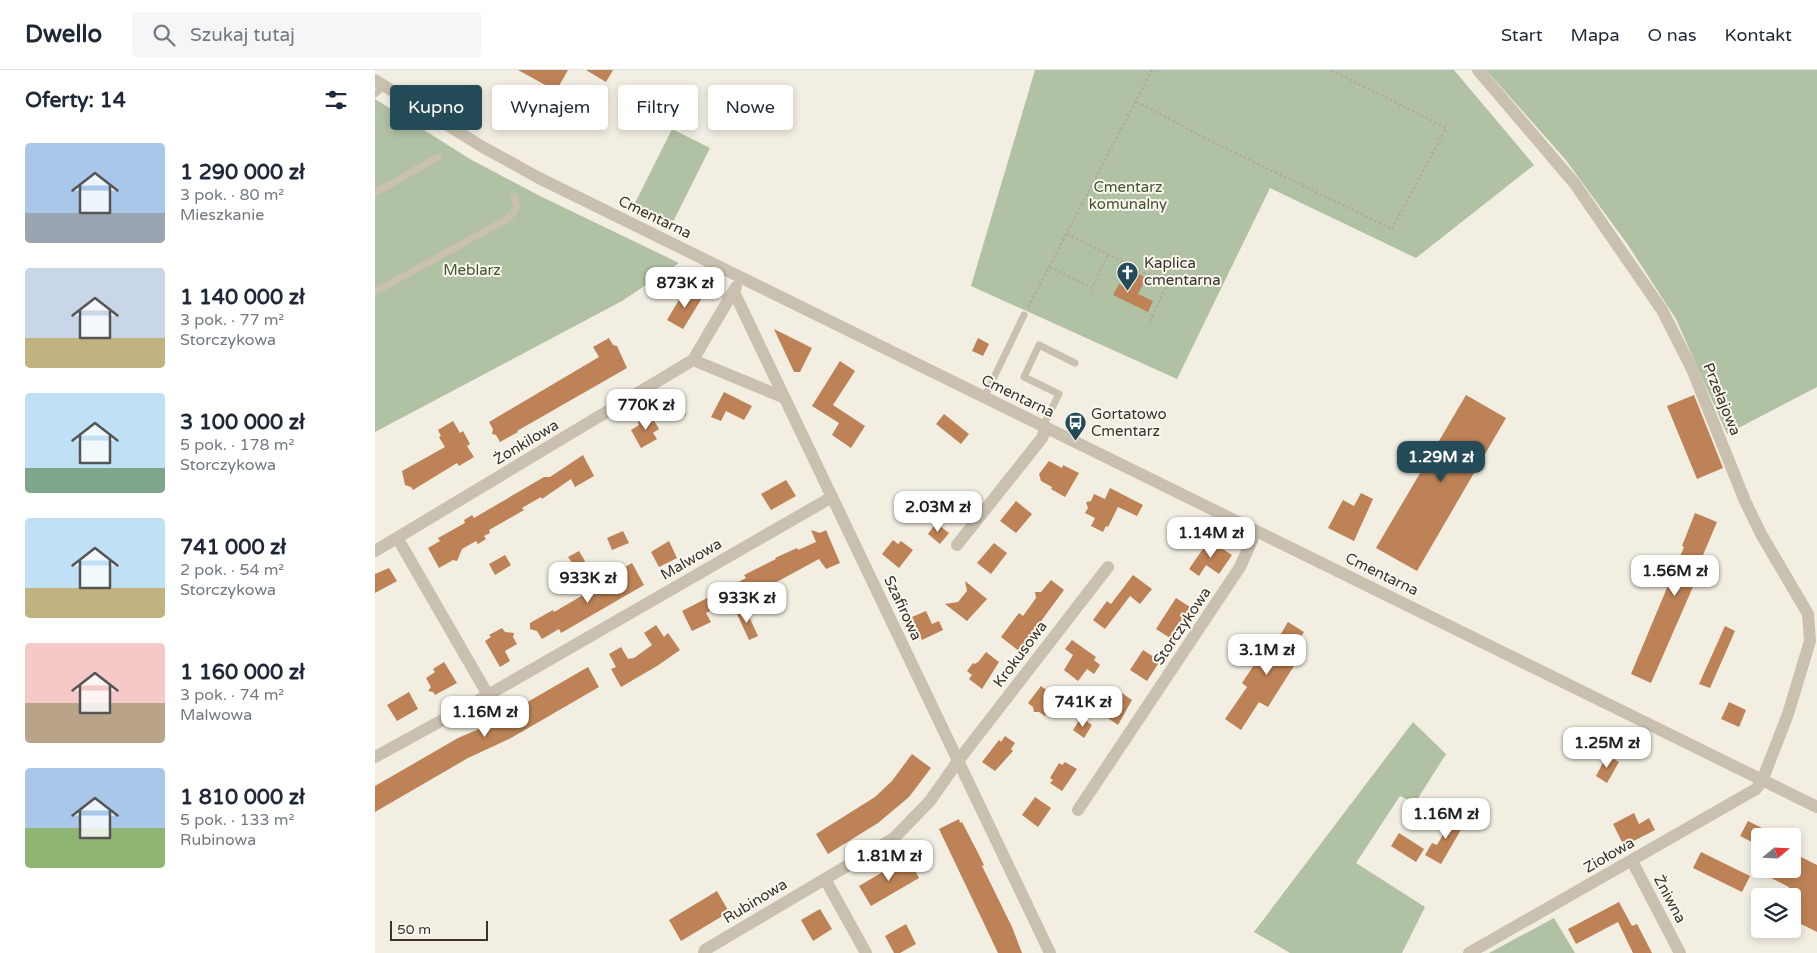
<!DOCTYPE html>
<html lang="pl">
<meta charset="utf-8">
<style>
body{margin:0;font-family:"Varela Round",sans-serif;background:#f6f6f7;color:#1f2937;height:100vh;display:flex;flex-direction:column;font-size:19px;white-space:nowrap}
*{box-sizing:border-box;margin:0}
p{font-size:16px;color:#747a83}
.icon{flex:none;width:28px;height:28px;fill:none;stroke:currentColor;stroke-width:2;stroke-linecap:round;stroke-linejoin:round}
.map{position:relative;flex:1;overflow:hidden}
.drawer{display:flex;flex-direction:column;background:#fff;width:375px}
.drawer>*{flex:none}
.banner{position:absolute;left:15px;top:15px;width:475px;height:45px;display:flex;gap:10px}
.needle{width:32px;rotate:71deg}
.buttons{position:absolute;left:1376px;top:758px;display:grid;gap:10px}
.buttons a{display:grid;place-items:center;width:50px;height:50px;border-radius:5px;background:#fff;box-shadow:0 2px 8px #0003;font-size:25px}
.scale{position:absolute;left:15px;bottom:12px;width:98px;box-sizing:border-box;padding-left:5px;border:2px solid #39332c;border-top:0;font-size:14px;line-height:18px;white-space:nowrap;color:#39332c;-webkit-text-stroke:4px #faf7ef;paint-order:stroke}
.price{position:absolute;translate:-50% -42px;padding:0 11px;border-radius:10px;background:#fff;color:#222;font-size:16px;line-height:32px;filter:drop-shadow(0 1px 2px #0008)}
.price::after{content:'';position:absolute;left:50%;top:30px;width:15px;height:11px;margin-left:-8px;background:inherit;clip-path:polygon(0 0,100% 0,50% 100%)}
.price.on{background:#244b58;color:#fff}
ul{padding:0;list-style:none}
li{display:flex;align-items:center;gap:15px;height:125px;padding:0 25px}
li span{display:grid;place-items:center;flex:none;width:140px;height:100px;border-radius:5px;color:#555}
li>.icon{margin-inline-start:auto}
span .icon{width:60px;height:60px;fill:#fffc;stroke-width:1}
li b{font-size:21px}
h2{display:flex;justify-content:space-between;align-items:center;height:60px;padding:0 25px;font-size:21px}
.pill{padding:0 18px;border-radius:5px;background:#fff;box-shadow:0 2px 8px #0003;font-size:18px;line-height:45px}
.pill.on{background:#244b58;color:#fff}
header{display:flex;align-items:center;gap:30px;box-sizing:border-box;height:70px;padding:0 25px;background:#fff;border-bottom:1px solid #e0e1e3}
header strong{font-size:24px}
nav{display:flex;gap:28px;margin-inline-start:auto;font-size:18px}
.search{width:350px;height:45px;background:#f6f6f7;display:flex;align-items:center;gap:12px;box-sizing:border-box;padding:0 18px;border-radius:5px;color:#747a83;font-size:19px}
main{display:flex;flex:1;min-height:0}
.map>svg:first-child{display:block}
.green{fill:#b1c1a3}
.building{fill:#bd8256}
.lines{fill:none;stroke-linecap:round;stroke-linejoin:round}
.path{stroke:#b6ab99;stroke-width:2.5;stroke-dasharray:2.5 2.5;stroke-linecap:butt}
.service{stroke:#cac0af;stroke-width:7}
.minor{stroke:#cac0af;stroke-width:12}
.labels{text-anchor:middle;stroke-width:4;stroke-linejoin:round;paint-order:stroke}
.park-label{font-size:15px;fill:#425632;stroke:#faf7ef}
.street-label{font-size:15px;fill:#39332c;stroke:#faf7ef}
.poi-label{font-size:15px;fill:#39332c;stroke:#faf7ef;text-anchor:start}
</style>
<header>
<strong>Dwello</strong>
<div class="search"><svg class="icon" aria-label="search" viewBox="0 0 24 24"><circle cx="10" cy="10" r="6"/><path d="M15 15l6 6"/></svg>Szukaj tutaj</div>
<nav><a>Start</a><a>Mapa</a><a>O nas</a><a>Kontakt</a></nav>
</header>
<main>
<section class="drawer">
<h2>Oferty: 14<svg class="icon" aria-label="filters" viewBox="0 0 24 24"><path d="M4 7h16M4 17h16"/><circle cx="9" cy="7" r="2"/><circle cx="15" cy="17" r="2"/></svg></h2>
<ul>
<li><span style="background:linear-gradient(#a9c7e8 70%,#9aa5b1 0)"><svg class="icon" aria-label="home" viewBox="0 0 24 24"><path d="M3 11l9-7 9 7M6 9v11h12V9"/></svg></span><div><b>1 290 000 zł</b><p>3 pok. · 80 m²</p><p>Mieszkanie</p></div></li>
<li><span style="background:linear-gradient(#c9d6e8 70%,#c2b280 0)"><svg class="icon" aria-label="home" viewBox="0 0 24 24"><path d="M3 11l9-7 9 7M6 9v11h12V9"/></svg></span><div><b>1 140 000 zł</b><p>3 pok. · 77 m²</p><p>Storczykowa</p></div></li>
<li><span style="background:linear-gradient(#bfe0f5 75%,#7fa58c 0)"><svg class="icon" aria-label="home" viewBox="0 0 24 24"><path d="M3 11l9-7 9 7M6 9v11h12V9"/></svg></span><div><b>3 100 000 zł</b><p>5 pok. · 178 m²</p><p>Storczykowa</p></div></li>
<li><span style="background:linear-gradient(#bfe0f5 70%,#c2b280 0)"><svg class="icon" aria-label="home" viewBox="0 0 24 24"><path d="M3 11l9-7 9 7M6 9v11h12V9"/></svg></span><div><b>741 000 zł</b><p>2 pok. · 54 m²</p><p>Storczykowa</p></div></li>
<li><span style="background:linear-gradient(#f6c9c9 60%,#b9a48a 0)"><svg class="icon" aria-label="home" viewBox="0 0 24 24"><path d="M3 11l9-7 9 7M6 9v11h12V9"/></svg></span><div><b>1 160 000 zł</b><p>3 pok. · 74 m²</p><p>Malwowa</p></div></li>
<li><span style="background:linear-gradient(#a9c7e8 60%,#8fb573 0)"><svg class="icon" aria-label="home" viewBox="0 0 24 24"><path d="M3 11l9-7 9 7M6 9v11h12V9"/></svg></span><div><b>1 810 000 zł</b><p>5 pok. · 133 m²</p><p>Rubinowa</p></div></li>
</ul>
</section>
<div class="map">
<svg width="1442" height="883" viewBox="0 0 1442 883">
<rect width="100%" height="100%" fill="#f2eee2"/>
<g class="green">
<path d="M660 0H1079L1159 95 1041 188 895 118 802 309 596 216Z"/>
<path d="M1111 0H1442V317L1352 364 1301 249 1253 175 1190 89Z"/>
<path d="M0 29 95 89 165 126 304 193 247 231 0 362Z"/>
<path d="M297 59 335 78 295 158 257 139Z"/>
<path d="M1038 652 1071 684 1040 733 1025 726 981 793 1050 837 1027 883H915L879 862Z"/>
<path d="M1179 848 1200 883H1114Z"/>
</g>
<g class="building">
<path d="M143 0H193L181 21Z"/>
<path d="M211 0H238L231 12Z"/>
<path d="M760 202 771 208 763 224 778 231 773 242 738 225 744 214 752 218Z"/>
<path d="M311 218 327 228 308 259 292 250Z"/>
<path d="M399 259 437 278 425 302H419Z"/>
<path d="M234 268 238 275 242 276 252 298 142 361 143 362 125 372 121 365 117 364 118 359 114 352 224 287 218 277Z"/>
<path d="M603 268 614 274 608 286 597 281Z"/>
<path d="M465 291 480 301 458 335 490 356 476 378 457 365 464 353 437 336Z"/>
<path d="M349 322 377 336 369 350 351 341 346 351 336 347Z"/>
<path d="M1091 325 1131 348 1042 501 1001 478Z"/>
<path d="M1319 325 1348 398 1322 409 1292 336Z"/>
<path d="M298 331 300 334 304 331 311 345 302 350 276 344Z"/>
<path d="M275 344 284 359 278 363 282 369 266 378 256 360 264 355 263 352Z"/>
<path d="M569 344 594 364 586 374 561 354Z"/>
<path d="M78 351 85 363 88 361 95 374 92 376 99 387 84 396 82 393 38 420 36 417 30 415 27 401 70 377 64 367 66 366 63 360Z"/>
<path d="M208 385 219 406 200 417 196 409 167 429 166 427 147 438 149 440 114 460 115 463 109 466 111 469 103 474 101 471 87 479 82 491 78 490 64 498 53 478 65 471 63 468 90 453 89 450 97 445 99 448 169 407H175Z"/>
<path d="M674 391 687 398 688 395 704 403 690 427 676 419 677 417 666 411 664 404Z"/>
<path d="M411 410 421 426 396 440 386 424Z"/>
<path d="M735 418 768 435 762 446 743 437 733 457 731 456 728 462 716 456 720 448 710 443 713 438 711 432 716 431 719 424 730 429Z"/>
<path d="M986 423 998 429 979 471 953 458 968 430 979 436Z"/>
<path d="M641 431 657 444 641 463 625 451Z"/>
<path d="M1320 443 1342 452 1328 485 1331 487 1276 613 1256 604 1309 477 1307 476Z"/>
<path d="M561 453 574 463 565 474 553 464Z"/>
<path d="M436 460 445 463 451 460 465 493 451 499 444 489 398 514 400 518 380 527 377 521 331 543 336 552 317 561 307 541 371 508 369 505 401 489 400 488 422 478 423 480 441 472Z"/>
<path d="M248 461 254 473 237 480 232 468Z"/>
<path d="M518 470 523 474 526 471 538 480 524 498 507 484Z"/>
<path d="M834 470 857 485 844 504 831 495 824 506 814 499Z"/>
<path d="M294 471 302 488 284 497 276 482Z"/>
<path d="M619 473 632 483 616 504 602 493Z"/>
<path d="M204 481 210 491 200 497 193 487Z"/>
<path d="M130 485 136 495 120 505 114 494Z"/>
<path d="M257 493 269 515 186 563 184 559 167 569 162 561 155 559V553L178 540 179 542 222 517 224 521 247 508 243 501Z"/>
<path d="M14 498 22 511 0 523V504Z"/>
<path d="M758 505 777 519 765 534 755 526 730 559 718 550 732 531 736 534Z"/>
<path d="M676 510 689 520 644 581 626 567 644 543 648 546 661 528 660 522H666Z"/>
<path d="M590 511 612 529 592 551 570 534 583 532 592 521Z"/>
<path d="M801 528 815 537 795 568 781 559Z"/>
<path d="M370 538 383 566 374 570 361 542Z"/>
<path d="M551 541 557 554 564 551 568 560 547 570 537 547Z"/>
<path d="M913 552 929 562 916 583 924 588 893 637 884 632 866 660 850 649 872 617 867 613 881 592 893 573 898 577Z"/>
<path d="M281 555 289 567 293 563 305 580 282 596 246 617 236 599 241 597 234 584 246 577 253 589 259 588 277 575 269 563Z"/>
<path d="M1350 556 1360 561 1335 618 1324 614Z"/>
<path d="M127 558 130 562 139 563 138 567 142 574 130 581 135 591 125 597 110 571 116 567 114 565Z"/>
<path d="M697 570 721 587 719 590 725 595 719 604 712 599 703 611 689 600 698 585 690 579Z"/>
<path d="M768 580 785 591 772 611 755 600Z"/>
<path d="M611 582 624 592 607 619 594 609 597 605 592 601 598 593 600 594 604 591Z"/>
<path d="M69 592 82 613 60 625 58 622 53 621 56 617 51 608 60 602 58 599Z"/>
<path d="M213 597 224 617 136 668 93 688 0 742V716L83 668 111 656Z"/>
<path d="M666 616 683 629 670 646 664 642H659L658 637 653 633Z"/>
<path d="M744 621 757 630 743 655 727 644Z"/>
<path d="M34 622 43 639 22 651 12 635Z"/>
<path d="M1354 632 1371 640 1364 657 1346 649Z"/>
<path d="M706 647 717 655 709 668 698 660Z"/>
<path d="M630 666 640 673 636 679 638 681 620 701 607 692 624 670 626 672Z"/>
<path d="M537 684 556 698 534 727 503 753 453 784 441 764 500 727 517 711Z"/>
<path d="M1232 685 1244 692 1232 713 1221 706Z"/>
<path d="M690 692 702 699 687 721 675 713 678 710 675 708 684 693 687 695Z"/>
<path d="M660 727 676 738 663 757 647 745Z"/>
<path d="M1259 743 1264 754 1274 748 1280 760 1249 776 1238 754Z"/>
<path d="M1080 744 1091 751 1066 794 1050 785 1057 773 1062 775Z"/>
<path d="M584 749 585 753 587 752 602 781 609 795 607 796 637 857 647 883H623L564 759Z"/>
<path d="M1373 751 1403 766H1385V777L1377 772 1365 766Z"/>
<path d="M1024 763 1049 779 1041 792 1016 776Z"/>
<path d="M1326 782 1375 806 1367 822 1318 798Z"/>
<path d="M1418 783 1442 795V862L1418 850V841L1423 830 1411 824 1414 817 1378 799H1418Z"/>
<path d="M533 787 544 808 496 836 484 816Z"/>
<path d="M342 821 354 842 306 871 294 850Z"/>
<path d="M1244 832 1257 856 1262 854 1277 883H1258L1243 852 1201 874 1193 859Z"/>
<path d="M445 839 457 859 438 871 426 850Z"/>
<path d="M531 854 541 874 525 883H519L510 866Z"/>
</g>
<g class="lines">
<g class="path">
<path d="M762 32 838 72 1017 159 1071 58 956 0"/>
<path d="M692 164 792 214 774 253"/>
<path d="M675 197 717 218 733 185"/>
<path d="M653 237 777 0"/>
</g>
<g class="service">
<path d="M0 24 9 16"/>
<path d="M0 123 63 87"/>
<path d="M0 222 132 149 139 142 142 136 139 127"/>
<path d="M609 328 649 245"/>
<path d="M668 356 684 324 649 307 664 275 700 293"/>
</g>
<g class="minor">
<path d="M0 10 106 76 164 108 1442 737"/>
<path d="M359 222 675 883"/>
<path d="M318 290 361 217"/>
<path d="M23 469 113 625"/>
<path d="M582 475 667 368 671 358"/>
<path d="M0 481 318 290 410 328"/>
<path d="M0 687 113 625 457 427"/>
<path d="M703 740 865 497 881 461"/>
<path d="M1257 791 1305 883"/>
<path d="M450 809 491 883"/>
<path d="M329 883 330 880 519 768 555 731 583 691 733 497"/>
<path d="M1094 883 1381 719 1387 711 1413 644 1435 571 1433 544 1386 464 1370 431 1317 299 1287 240 1200 114 1103 0"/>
</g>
</g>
<defs>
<symbol id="church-pin" viewBox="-11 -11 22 30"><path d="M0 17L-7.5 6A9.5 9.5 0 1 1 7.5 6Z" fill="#244b58" stroke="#faf7ef"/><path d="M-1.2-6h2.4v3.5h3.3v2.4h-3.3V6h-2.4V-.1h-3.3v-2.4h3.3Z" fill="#fff"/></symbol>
<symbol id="bus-pin" viewBox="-11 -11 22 30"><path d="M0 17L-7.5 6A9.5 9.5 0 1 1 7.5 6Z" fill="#244b58" stroke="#faf7ef"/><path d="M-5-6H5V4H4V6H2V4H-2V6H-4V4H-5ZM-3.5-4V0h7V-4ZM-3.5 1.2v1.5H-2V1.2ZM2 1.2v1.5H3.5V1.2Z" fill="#fff"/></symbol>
</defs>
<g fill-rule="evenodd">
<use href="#church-pin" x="740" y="190" width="25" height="34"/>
<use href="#bus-pin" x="688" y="340" width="25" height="34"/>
</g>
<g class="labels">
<g class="park-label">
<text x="753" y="122">Cmentarz<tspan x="753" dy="17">komunalny</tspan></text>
<text x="97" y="205">Meblarz</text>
</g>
<g class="street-label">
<text transform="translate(280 147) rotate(26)" y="5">Cmentarna</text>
<text transform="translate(643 326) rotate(26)" y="5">Cmentarna</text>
<text transform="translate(1347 329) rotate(68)" y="5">Przełajowa</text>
<text transform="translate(151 372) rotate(-31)" y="5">Żonkilowa</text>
<text transform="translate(316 489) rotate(-30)" y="5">Malwowa</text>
<text transform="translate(1007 504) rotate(26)" y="5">Cmentarna</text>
<text transform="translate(528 538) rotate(65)" y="5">Szafirowa</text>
<text transform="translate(807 556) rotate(-56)" y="5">Storczykowa</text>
<text transform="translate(645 584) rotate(-53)" y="5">Krokusowa</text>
<text transform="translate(1234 785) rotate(-30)" y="5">Ziołowa</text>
<text transform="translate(1295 829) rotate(62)" y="5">Żniwna</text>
<text transform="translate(380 831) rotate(-31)" y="5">Rubinowa</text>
</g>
<g class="poi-label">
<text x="769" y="198">Kaplica<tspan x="769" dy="17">cmentarna</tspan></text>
<text x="716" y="349">Gortatowo<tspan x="716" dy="17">Cmentarz</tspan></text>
</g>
</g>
</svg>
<div class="buttons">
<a><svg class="needle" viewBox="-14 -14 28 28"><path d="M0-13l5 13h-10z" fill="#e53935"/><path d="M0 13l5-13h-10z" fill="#747a83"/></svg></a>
<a><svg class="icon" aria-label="layers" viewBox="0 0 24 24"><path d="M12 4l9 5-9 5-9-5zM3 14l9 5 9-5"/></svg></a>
</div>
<div class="scale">50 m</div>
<b class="price" style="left:310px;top:239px">873K zł</b>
<b class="price" style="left:271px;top:361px">770K zł</b>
<b class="price on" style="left:1066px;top:413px">1.29M zł</b>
<b class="price" style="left:563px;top:463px">2.03M zł</b>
<b class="price" style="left:836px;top:489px">1.14M zł</b>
<b class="price" style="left:1300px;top:527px">1.56M zł</b>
<b class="price" style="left:213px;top:534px">933K zł</b>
<b class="price" style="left:372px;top:554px">933K zł</b>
<b class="price" style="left:892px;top:606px">3.1M zł</b>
<b class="price" style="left:708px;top:658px">741K zł</b>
<b class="price" style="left:110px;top:668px">1.16M zł</b>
<b class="price" style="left:1232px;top:699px">1.25M zł</b>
<b class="price" style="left:1071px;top:770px">1.16M zł</b>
<b class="price" style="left:514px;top:812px">1.81M zł</b>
<div class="banner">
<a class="pill on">Kupno</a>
<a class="pill">Wynajem</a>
<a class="pill">Filtry</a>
<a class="pill">Nowe</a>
</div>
</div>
</main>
